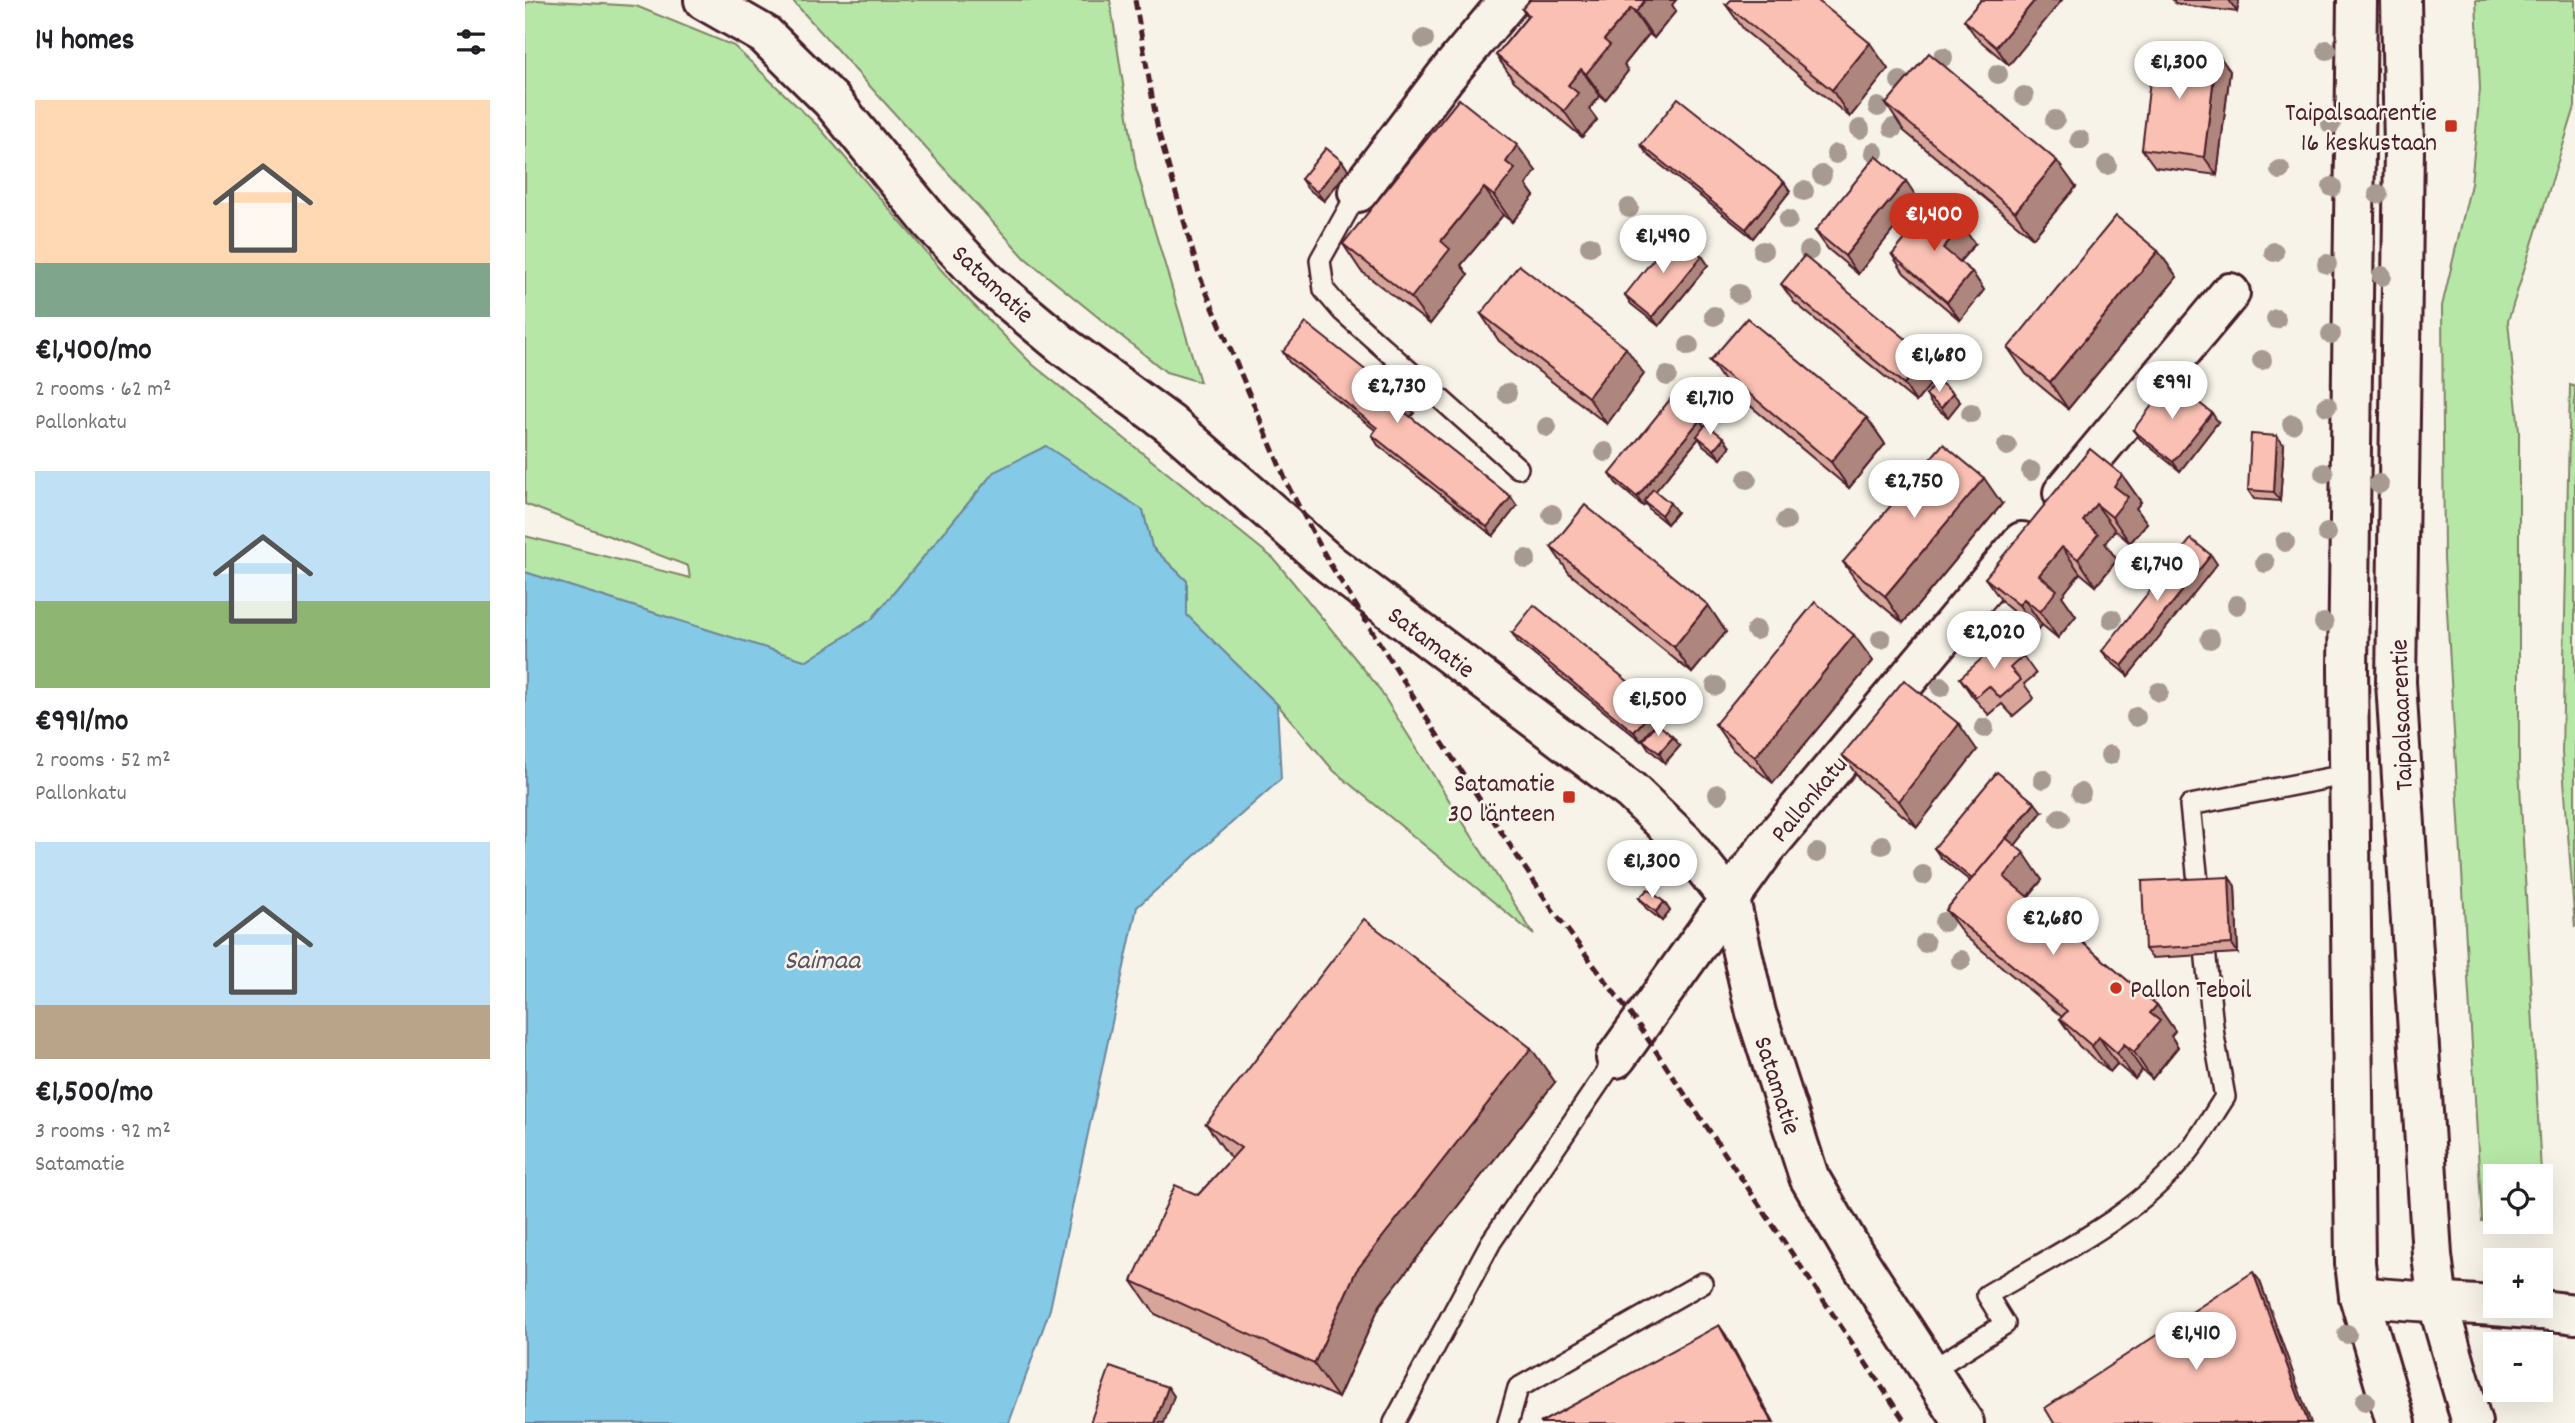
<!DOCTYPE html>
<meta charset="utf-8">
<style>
body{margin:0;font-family:Dekko,sans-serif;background:#f2f2f2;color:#202124;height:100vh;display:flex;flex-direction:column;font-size:26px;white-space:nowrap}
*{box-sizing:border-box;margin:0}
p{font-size:23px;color:#757577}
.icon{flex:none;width:38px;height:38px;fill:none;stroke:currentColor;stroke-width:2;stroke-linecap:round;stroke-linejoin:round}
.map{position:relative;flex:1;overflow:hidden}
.drawer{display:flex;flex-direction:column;background:#fff;width:525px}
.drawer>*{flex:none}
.tools{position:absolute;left:1958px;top:1164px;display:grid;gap:14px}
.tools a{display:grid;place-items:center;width:70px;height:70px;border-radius:0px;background:#fff;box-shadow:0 7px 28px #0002;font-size:35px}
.price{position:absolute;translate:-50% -60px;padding:0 16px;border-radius:24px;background:#fff;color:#222;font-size:23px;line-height:46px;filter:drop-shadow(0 2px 4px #0008)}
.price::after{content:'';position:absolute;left:50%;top:42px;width:21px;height:16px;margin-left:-10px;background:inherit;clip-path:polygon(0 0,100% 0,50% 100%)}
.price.selected{background:#c8321e;color:#fff}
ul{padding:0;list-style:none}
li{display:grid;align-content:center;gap:14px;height:371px;padding:0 35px}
li span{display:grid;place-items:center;height:217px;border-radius:0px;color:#555}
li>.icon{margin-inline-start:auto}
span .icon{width:126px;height:126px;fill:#fffc;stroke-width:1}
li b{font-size:30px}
h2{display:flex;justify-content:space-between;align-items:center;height:84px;padding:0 35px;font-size:30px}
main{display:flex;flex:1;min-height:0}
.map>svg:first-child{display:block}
.green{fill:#b6e7a6;stroke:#808368;stroke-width:2;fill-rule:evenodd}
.water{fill:#84c9e5;stroke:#6d859b;stroke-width:2}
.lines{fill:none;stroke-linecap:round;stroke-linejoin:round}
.lane-casing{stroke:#4a1f2b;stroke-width:24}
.street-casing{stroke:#4a1f2b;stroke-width:44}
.secondary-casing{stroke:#4a1f2b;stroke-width:44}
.lane{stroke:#f7f3e8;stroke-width:19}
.street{stroke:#f7f3e8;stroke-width:38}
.secondary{stroke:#f7f3e8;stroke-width:38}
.rail{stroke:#4a1f2b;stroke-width:5;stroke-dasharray:10 5;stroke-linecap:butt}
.tree{fill:#a79a91}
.wall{fill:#d7a59a;stroke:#4a1f2b;stroke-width:2}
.shaded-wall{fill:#af867d;stroke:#4a1f2b;stroke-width:2}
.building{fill:#fac0b3;stroke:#4a1f2b;stroke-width:2}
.poi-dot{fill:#c8321e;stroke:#f7f3e8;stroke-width:2.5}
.labels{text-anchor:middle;stroke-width:5;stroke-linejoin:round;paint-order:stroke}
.poi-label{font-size:26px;fill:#4a1f2b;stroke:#f7f3e8;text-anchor:end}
.street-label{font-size:26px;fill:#4a1f2b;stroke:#f7f3e8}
.water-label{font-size:28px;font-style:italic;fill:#5b5263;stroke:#f7f3e8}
</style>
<main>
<section class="drawer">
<h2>14 homes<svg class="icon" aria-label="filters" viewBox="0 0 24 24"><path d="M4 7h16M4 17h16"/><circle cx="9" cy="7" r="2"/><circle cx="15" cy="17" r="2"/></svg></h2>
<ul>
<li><span style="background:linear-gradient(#ffd9b3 75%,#7fa58c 0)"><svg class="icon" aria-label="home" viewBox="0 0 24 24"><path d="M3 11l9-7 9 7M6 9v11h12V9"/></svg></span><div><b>€1,400/mo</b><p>2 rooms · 62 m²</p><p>Pallonkatu</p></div></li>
<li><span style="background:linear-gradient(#bfe0f5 60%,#8fb573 0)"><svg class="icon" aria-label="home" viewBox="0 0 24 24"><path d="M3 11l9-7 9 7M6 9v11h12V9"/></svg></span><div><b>€991/mo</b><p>2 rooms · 52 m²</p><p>Pallonkatu</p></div></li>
<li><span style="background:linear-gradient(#bfe0f5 75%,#b9a48a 0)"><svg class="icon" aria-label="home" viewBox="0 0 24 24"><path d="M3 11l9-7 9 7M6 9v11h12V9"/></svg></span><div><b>€1,500/mo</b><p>3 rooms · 92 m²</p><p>Satamatie</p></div></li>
</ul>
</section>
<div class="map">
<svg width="2050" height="1423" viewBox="0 0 2050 1423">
<rect width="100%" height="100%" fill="#f7f3e8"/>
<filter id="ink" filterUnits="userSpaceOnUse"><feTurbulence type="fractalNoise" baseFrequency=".0143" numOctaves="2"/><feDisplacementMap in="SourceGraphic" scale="14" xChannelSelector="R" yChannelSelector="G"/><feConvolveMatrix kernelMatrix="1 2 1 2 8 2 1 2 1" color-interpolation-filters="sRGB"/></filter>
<g filter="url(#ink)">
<g class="green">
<path d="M12 0 111 6 209 46 294 127 431 287 507 364 749 559 851 684 1009 935 809 771 752 704 661 615 662 581 627 547 618 510 469 472 347 619 282 661 0 572V536L165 578 163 566 0 504V3Z"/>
<path d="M267 0H585L611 168 675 382 641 372 500 258Z"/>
<path d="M1951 0H2050V107L1983 321 1994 431V767L2019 1228 1957 1221 1919 558 1917 306 1946 184 1955 89ZM1970 1176H2016V1222H1970Z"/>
<path d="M2045 385 2050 387V928L2037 753Z"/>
</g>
<path class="water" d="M521 446 618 510 627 547 662 581V615L752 704 756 779 612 907 525 1309 484 1423H0V572L282 661 347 619 469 472Z"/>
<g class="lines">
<defs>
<g id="lane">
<path d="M833 192 795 260 799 290 817 311 993 468"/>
<path d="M1405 1371 1480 1324 1462 1295C1533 1253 1612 1217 1664 1151 1677 1135 1688 1115 1700 1097L1689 1036 1665 805 1825 774"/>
<path d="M869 1423 966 1242 1091 1058"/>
<path d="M983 1423 993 1388 1177 1283"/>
</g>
<g id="street">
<path d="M833 192 920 77 984 0"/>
<path d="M1538 493 1705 293"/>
<path d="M1091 1058 1241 848 1497 542"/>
<path d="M1834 1296C1906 1304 1978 1304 2050 1314"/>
</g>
<g id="secondary">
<path d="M179 0 240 35 306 100 406 222 463 283 540 347 645 424 805 564 1106 791 1158 841 1205 900 1231 1013 1284 1177 1328 1252 1439 1423"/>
<path d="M1832 0 1823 669 1830 1263 1834 1296 1871 1423"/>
<path d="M1876 0 1879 148 1871 682 1907 1255 1913 1304 1947 1423"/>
</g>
</defs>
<use href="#lane" class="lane-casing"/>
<use href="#street" class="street-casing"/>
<use href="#secondary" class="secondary-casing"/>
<use href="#lane" class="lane"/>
<use href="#street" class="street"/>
<use href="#secondary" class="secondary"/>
<path class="rail" d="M610 0 633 130 675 277 764 488 805 564 909 730 1027 909 1114 1026 1381 1423"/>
</g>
<g class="tree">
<circle cx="899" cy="39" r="10"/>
<circle cx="1802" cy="50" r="10"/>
<circle cx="1418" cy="57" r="10"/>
<circle cx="1473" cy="74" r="10"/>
<circle cx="1375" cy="81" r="10"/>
<circle cx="1499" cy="96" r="10"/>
<circle cx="1353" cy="107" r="10"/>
<circle cx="1530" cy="120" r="10"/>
<circle cx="1806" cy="124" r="10"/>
<circle cx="1368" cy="128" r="10"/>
<circle cx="1335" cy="129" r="10"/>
<circle cx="1555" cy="140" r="10"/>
<circle cx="1349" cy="152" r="10"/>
<circle cx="1311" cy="154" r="10"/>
<circle cx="1582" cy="165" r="10"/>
<circle cx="1755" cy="170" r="10"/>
<circle cx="1297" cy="175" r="10"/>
<circle cx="1807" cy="187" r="10"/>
<circle cx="1279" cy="191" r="10"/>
<circle cx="1853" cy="194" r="10"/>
<circle cx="1104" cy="208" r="10"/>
<circle cx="1263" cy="220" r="10"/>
<circle cx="1065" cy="246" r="10"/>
<circle cx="1238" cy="251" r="10"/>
<circle cx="1284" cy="251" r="10"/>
<circle cx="1749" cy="252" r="10"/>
<circle cx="1802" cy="264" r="10"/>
<circle cx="1857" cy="276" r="10"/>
<circle cx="1214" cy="294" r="10"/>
<circle cx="1189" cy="316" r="10"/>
<circle cx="1751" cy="319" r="10"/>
<circle cx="1806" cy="334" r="10"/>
<circle cx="1164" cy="346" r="10"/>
<circle cx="1737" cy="360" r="10"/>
<circle cx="1142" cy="376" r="10"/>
<circle cx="982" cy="393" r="10"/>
<circle cx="1802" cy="406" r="10"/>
<circle cx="1446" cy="413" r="10"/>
<circle cx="1767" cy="424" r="10"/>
<circle cx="1022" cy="427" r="10"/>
<circle cx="1482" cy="446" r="10"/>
<circle cx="1080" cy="452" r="10"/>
<circle cx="1506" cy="471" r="10"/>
<circle cx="1799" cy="473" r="10"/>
<circle cx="1222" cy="479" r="10"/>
<circle cx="1854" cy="484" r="10"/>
<circle cx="1027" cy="514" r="10"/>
<circle cx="1261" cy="521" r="10"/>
<circle cx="1802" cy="533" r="10"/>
<circle cx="1760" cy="542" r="10"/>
<circle cx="1001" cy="559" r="10"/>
<circle cx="1740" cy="563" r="10"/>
<circle cx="1712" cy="605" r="10"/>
<circle cx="1587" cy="619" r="10"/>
<circle cx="1799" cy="623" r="10"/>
<circle cx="1231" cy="630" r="10"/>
<circle cx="1356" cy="639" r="10"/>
<circle cx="1685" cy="639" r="10"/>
<circle cx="1191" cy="686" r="10"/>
<circle cx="1416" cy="687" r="10"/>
<circle cx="1634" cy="692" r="10"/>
<circle cx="1611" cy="717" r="10"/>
<circle cx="1459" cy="728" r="10"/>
<circle cx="1585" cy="755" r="10"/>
<circle cx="1518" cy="779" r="10"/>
<circle cx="1556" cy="793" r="10"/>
<circle cx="1193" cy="794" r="10"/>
<circle cx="1535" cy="818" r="10"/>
<circle cx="1357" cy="845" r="10"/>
<circle cx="1292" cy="853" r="10"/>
<circle cx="1398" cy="875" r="10"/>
<circle cx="1419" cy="922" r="10"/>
<circle cx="1400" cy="943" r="10"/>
<circle cx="1436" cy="960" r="10"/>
<circle cx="1822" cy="1334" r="10"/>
<circle cx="1840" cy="1401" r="10"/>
</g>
<g class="wall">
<path d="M1005 0H1151L1147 5 1151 11 1129 38 1124 34 1099 65 1103 71 1080 100 1075 96 1064 109 1072 120 1057 137 989 81 971 55 1002 17 997 9Z"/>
<path d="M1456 0 1484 65 1452 38 1439 20Z"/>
<path d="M1648 0H1714L1712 12 1651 4Z"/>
<path d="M1201 5 1363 69 1325 117 1220 31Z"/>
<path d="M1692 53 1705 71 1692 175 1630 167 1617 149Z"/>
<path d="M934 99 1011 171 1001 185 1009 196 987 222 978 215 936 265 943 275 905 324 836 271 818 244Z"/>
<path d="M1361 104 1551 187 1508 238 1379 131Z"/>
<path d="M1116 145 1259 182 1265 191 1228 238 1122 154Z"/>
<path d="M817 161 823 170 799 201 782 188 776 179Z"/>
<path d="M1393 199 1333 274 1303 249 1290 231Z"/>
<path d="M1450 244 1434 262 1447 272 1459 290 1435 320 1379 273 1367 255Z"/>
<path d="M1633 251 1652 277 1543 409 1501 374 1483 348Z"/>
<path d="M1177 256 1183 265 1134 326 1106 304 1100 295Z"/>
<path d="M1256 284 1414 374 1391 402 1269 302Z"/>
<path d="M956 314 1119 374 1082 424 974 341Z"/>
<path d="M758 352 889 413 885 417 992 506 968 536 853 445 847 435 850 430 764 362Z"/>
<path d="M1185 361 1342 418 1360 444 1324 488 1204 388Z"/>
<path d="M1401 395 1435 402 1423 417 1407 405Z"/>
<path d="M1175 420 1179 426 1205 447 1196 459 1178 445 1174 438 1130 491 1152 512 1142 524 1125 510 1120 503 1118 506 1091 483 1085 474Z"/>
<path d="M1693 422 1655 471 1615 439 1608 430Z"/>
<path d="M1759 445 1755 501 1729 499 1723 490Z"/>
<path d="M1597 475 1616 502 1611 508 1622 523 1605 543 1590 530 1580 543 1592 560 1571 586 1555 573 1537 596 1551 616 1533 638 1517 625 1512 631 1479 604 1460 578Z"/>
<path d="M1477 504 1378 623 1337 589 1318 562Z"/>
<path d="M1026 547 1183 605 1201 632 1167 673 1044 573Z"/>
<path d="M1692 564 1603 676 1584 660 1577 651Z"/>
<path d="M987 633 1132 705 1138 714 1116 741 993 642Z"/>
<path d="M1498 656 1511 674 1499 684 1509 698 1488 716 1477 704 1464 715 1447 696 1435 678Z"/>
<path d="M1348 661 1248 783 1208 750 1190 724Z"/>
<path d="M1118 740 1155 746 1140 763 1124 749Z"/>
<path d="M1452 750 1392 827 1336 781 1317 755Z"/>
<path d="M1517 812 1489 846 1517 880 1503 897 1632 1005 1650 1031 1646 1036 1653 1047 1627 1079 1617 1070 1610 1079 1592 1064 1585 1072 1554 1046 1535 1019 1537 1017 1440 936 1421 910 1445 881 1416 858 1409 848Z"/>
<path d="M1704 877 1710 886 1713 953 1627 958 1620 949Z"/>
<path d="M1114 898 1139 902 1145 911 1137 921 1121 908Z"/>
<path d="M1030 1082 855 1305 813 1398 630 1314 607 1281 673 1195 706 1159 681 1124Z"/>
</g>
<g class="shaded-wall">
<path d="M1120 0H1151L1147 5 1151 11 1129 38 1111 12Z"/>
<path d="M1510 0H1537L1484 65 1471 47Z"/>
<path d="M1704 0H1714L1712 12Z"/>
<path d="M1106 8 1124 34 1099 65 1103 71 1080 100 1061 74 1079 40Z"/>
<path d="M1345 43 1363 69 1325 117 1307 90Z"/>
<path d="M1692 53 1705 71 1692 175 1679 157Z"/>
<path d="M1056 69 1075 96 1064 109 1072 120 1057 137 1039 111 1043 85Z"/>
<path d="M992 145 1011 171 1001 185 1009 196 987 222 969 196 981 162Z"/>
<path d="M817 161 823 170 799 201 792 192Z"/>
<path d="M1532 161 1551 187 1508 238 1490 212Z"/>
<path d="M1381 181 1393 199 1333 274 1320 256Z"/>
<path d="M1259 182 1265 191 1228 238 1221 229Z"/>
<path d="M959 188 978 215 936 265 943 275 905 324 886 298 916 241Z"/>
<path d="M1437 226 1450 244 1431 266 1418 248Z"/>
<path d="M1633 251 1652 277 1543 409 1525 382Z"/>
<path d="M1177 256 1183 265 1134 326 1127 317Z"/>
<path d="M1447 272 1459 290 1435 320 1422 302Z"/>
<path d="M1101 348 1119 374 1082 424 1063 397Z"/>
<path d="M1402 356 1414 374 1391 402 1379 384Z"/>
<path d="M1428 393 1435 402 1423 417 1416 408Z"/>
<path d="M882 403 889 413 883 420 877 410Z"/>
<path d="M1687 413 1693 422 1655 471 1648 462Z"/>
<path d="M1342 418 1360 444 1324 488 1306 462Z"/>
<path d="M1175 420 1181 429 1172 436 1174 438 1121 503 1119 501 1120 503 1118 506 1112 497Z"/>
<path d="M1752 436 1759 445 1755 501 1749 492Z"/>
<path d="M1199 438 1205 447 1196 459 1189 450Z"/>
<path d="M1597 475 1616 502 1611 508 1622 523 1605 543 1587 517 1589 486Z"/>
<path d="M1459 478 1477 504 1378 623 1360 596Z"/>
<path d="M986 497 992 506 968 536 962 527Z"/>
<path d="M1145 503 1152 512 1142 524 1136 515Z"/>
<path d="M1571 504 1590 530 1580 543 1592 560 1571 586 1553 559 1558 521Z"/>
<path d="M1537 547 1555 573 1537 596 1551 616 1533 638 1515 612 1514 575Z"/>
<path d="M1686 555 1692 564 1603 676 1597 666Z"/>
<path d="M1499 599 1517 625 1512 631 1494 605Z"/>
<path d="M1183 605 1201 632 1167 673 1149 647Z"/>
<path d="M1329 635 1348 661 1248 783 1230 757Z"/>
<path d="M1132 705 1138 714 1116 741 1109 732Z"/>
<path d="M1434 724 1452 750 1392 827 1374 801Z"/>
<path d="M1148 737 1155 746 1140 763 1134 753Z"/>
<path d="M1510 803 1517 812 1455 889 1448 880Z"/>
<path d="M1499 853 1517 880 1497 903 1479 877Z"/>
<path d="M1704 877 1710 886 1713 953 1707 944Z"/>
<path d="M1139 902 1145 911 1137 921 1131 912Z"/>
<path d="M1632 1005 1650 1031 1646 1036 1653 1047 1627 1079 1609 1052 1625 1013Z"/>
<path d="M1574 1037 1592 1064 1585 1072 1567 1046Z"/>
<path d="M1599 1044 1617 1070 1610 1079 1592 1053Z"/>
<path d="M1006 1048 1030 1082 855 1305 813 1398 789 1364 831 1271Z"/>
<path d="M1728 1272 1735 1281 1786 1423H1783Z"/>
<path d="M1194 1325 1201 1335 1249 1423H1247Z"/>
<path d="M643 1387 649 1396 639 1423H630Z"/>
</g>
<g class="building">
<path d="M1005 0H1120L1111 12 1106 8 1079 40 1085 45 1061 74 1056 69 1043 85 1053 93 1039 111 971 55 1004 15 997 9Z"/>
<path d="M1206 0H1292L1345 43 1307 90 1201 5Z"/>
<path d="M1456 0H1510L1471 47 1439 20Z"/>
<path d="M1629 46 1692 53 1679 157 1617 149Z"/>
<path d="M1404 53 1532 161 1490 212 1361 104Z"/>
<path d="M1153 98 1259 182 1221 229 1116 145Z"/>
<path d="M934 99 992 145 981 162 990 169 969 196 959 188 916 241 925 249 886 298 818 244Z"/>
<path d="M801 148 817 161 792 192 776 179Z"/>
<path d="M1351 156 1381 181 1320 256 1290 231Z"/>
<path d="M1410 203 1437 226 1418 248 1447 272 1422 302 1367 255Z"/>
<path d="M1591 216 1633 251 1525 382 1483 348Z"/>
<path d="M1149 233 1177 256 1127 317 1100 295Z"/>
<path d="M1279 256 1402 356 1379 384 1256 284Z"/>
<path d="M994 265 1101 348 1063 397 956 314Z"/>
<path d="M1222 318 1342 418 1306 462 1185 361Z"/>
<path d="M781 323 882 403 877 410 986 497 962 527 847 435 852 428 758 352Z"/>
<path d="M1412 380 1428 393 1416 408 1401 395Z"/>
<path d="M1646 381 1687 413 1648 462 1608 430Z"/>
<path d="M1147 397 1175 420 1112 497 1085 474Z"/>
<path d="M1181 424 1199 438 1189 450 1172 436Z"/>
<path d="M1726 434 1752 436 1749 492 1723 490Z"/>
<path d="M1418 444 1459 478 1360 596 1318 562Z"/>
<path d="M1565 449 1597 475 1589 486 1603 497 1587 517 1571 504 1558 521 1573 534 1553 559 1537 547 1514 575 1532 590 1515 612 1499 599 1494 605 1460 578Z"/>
<path d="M1128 489 1145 503 1136 515 1119 501Z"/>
<path d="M1060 505 1183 605 1149 647 1026 547Z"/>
<path d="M1666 539 1686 555 1597 666 1577 651Z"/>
<path d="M1290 602 1329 635 1230 757 1190 724Z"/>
<path d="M1009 605 1132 705 1109 732 987 633Z"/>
<path d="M1481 637 1498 656 1485 668 1496 680 1475 698 1464 686 1451 697 1435 678Z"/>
<path d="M1379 680 1434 724 1374 801 1317 755Z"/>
<path d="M1132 723 1148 737 1134 753 1118 740Z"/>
<path d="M1472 772 1510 803 1447 879 1409 848Z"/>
<path d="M1481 838 1499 853 1479 877 1632 1005 1625 1013 1635 1021 1609 1052 1599 1044 1592 1053 1574 1037 1567 1046 1535 1019 1542 1011 1421 910Z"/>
<path d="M1704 877 1707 944 1620 949 1617 881Z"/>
<path d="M1123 889 1139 902 1131 912 1114 898Z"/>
<path d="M839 919 1006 1048 831 1271 789 1364 607 1281 650 1185 673 1195 716 1148 681 1124Z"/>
<path d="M1728 1272 1783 1423H1529L1520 1408Z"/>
<path d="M1194 1325 1247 1423H1015Z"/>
<path d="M585 1367 643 1387 630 1423H565Z"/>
</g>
</g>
<g class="poi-dot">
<rect x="1919" y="119" width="14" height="14" rx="3.5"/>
<rect x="1037" y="790" width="14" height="14" rx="3.5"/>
<circle cx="1591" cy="988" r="7"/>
</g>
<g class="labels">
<g class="poi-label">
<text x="1912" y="120">Taipalsaarentie<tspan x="1912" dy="30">16 keskustaan</tspan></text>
<text x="1030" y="791">Satamatie<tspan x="1030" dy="30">30 länteen</tspan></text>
<text x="1605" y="997" text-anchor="start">Pallon Teboil</text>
</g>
<g class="street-label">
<text transform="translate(469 283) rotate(43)" y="9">Satamatie</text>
<text transform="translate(907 641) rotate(37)" y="9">Satamatie</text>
<text transform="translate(1875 715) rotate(-92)" y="9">Taipalsaarentie</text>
<text transform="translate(1283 798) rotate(-50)" y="9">Pallonkatu</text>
<text transform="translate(1254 1085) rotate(72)" y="9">Satamatie</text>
</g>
<g class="water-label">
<text x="297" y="968">Saimaa</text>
</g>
</g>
</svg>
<div class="tools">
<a><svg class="icon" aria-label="locate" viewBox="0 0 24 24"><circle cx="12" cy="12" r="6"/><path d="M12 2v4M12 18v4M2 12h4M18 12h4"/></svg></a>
<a>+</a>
<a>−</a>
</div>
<b class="price" style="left:1654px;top:101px">€1,300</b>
<b class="price selected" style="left:1409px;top:253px">€1,400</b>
<b class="price" style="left:1138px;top:275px">€1,490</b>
<b class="price" style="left:1414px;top:394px">€1,680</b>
<b class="price" style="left:1647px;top:421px">€991</b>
<b class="price" style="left:872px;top:425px">€2,730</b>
<b class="price" style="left:1185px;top:437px">€1,710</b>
<b class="price" style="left:1389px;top:520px">€2,750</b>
<b class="price" style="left:1632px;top:603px">€1,740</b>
<b class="price" style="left:1469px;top:671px">€2,020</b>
<b class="price" style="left:1133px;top:738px">€1,500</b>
<b class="price" style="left:1127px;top:900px">€1,300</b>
<b class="price" style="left:1528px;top:957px">€2,680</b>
<b class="price" style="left:1671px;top:1372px">€1,410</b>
</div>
</main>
